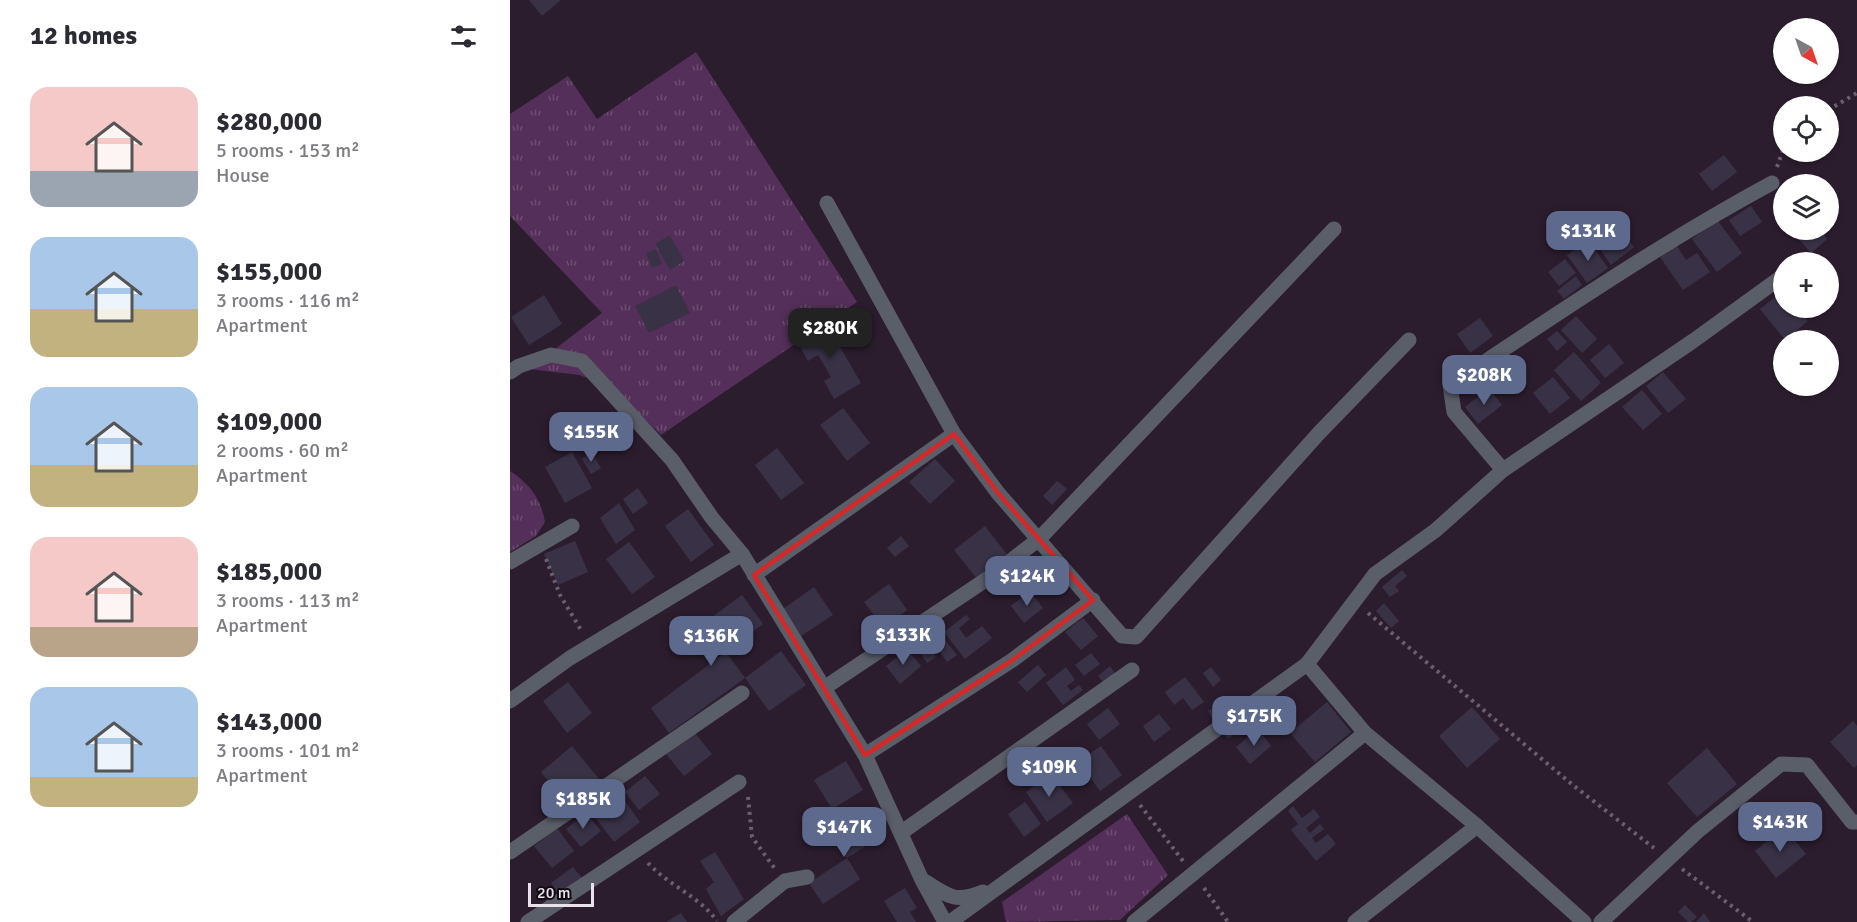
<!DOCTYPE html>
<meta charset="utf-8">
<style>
body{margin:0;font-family:Signika,sans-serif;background:#f7f7f7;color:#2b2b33;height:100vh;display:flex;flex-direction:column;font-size:22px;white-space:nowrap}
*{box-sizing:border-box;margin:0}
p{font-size:20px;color:#7c7c81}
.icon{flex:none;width:33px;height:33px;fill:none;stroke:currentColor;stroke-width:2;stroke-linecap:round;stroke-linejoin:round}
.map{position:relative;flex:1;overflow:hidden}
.details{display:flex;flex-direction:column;background:#fff;width:510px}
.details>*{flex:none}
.needle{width:39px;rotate:140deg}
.fabs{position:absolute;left:1263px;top:18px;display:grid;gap:12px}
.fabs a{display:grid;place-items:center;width:66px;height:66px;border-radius:50%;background:#fff;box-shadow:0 2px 4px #0004;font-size:30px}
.scale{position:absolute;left:18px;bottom:15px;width:66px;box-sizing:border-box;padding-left:6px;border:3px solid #ebe1ec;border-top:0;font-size:16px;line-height:21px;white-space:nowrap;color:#ebe1ec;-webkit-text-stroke:4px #110a12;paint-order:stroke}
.price{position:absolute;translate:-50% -51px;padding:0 14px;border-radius:12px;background:#5e698e;color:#fff;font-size:20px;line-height:39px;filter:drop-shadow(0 2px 3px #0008)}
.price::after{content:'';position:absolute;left:50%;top:36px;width:18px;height:14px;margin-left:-9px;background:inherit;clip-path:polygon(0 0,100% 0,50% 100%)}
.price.current{background:#222;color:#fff}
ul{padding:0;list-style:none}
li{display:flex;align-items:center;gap:18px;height:150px;padding:0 30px}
li span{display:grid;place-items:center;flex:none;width:168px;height:120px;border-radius:18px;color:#555}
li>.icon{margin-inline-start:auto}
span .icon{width:72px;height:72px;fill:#fffc;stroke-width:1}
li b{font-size:26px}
h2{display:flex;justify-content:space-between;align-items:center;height:72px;padding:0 30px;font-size:26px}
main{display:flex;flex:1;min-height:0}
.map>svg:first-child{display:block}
.grass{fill:url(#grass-tufts)}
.building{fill:#393247}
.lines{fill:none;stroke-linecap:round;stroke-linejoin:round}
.path{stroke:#6c5e6d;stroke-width:4;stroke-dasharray:3 4.5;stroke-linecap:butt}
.minor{stroke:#5a5e68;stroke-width:15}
.marked{fill:none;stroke:#d62828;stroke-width:4.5;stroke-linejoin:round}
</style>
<main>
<section class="details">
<h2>12 homes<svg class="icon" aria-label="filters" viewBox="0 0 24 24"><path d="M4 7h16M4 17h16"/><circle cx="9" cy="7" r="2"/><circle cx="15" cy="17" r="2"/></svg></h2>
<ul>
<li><span style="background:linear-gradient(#f6c9c9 70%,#9aa5b1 0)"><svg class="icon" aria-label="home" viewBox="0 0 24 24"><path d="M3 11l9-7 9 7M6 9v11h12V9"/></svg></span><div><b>$280,000</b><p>5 rooms · 153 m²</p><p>House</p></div></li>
<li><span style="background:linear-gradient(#a9c7e8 60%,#c2b280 0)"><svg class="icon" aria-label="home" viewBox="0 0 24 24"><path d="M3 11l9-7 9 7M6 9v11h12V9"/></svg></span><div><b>$155,000</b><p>3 rooms · 116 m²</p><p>Apartment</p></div></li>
<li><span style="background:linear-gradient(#a9c7e8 65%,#c2b280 0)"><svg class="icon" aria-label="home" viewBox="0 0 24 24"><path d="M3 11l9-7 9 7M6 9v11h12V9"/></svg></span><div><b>$109,000</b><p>2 rooms · 60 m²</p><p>Apartment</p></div></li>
<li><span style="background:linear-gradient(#f6c9c9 75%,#b9a48a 0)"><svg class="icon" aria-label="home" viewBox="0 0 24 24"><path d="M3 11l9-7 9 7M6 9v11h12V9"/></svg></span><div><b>$185,000</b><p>3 rooms · 113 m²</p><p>Apartment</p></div></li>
<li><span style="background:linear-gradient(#a9c7e8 75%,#c2b280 0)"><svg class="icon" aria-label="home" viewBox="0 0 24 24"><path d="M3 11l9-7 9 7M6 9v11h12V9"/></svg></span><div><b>$143,000</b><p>3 rooms · 101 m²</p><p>Apartment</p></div></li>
</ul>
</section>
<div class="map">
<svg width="1347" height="922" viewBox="0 0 1347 922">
<defs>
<pattern id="grass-tufts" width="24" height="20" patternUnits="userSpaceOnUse" patternTransform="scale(1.5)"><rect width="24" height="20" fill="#542f59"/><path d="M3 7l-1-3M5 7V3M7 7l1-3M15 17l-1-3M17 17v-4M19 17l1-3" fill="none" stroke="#6d4d71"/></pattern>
</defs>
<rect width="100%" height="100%" fill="#2c1d2e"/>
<g class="grass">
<path d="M186 52 347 302 151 435 101 386 69 375 19 369 92 313 0 216V114L58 76 87 119Z"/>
<path d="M0 471C20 484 31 499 35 522L26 536 0 552Z"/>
<path d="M617 814 658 875 610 920 496 922 492 902Z"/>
</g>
<g class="building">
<path d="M19 0H51L32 16Z"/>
<path d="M1214 155 1227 172 1202 191 1189 174Z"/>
<path d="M1241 206 1252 222 1230 236 1219 220Z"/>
<path d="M1103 218 1124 247 1101 265 1080 235Z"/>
<path d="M1207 220 1232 253 1207 272 1182 239Z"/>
<path d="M1281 230H1309L1317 239 1301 253Z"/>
<path d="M160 235 174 261 160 270 145 244Z"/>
<path d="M1078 240 1098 268 1077 283 1057 255Z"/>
<path d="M1167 246 1176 260 1187 253 1200 272 1173 290 1150 257Z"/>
<path d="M146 249 152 264 142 268 136 253Z"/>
<path d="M1055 259 1066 273 1049 286 1038 272Z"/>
<path d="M1066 276 1072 285 1054 299 1047 291Z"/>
<path d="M166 285 180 313 139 333 125 306Z"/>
<path d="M1274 290V308H1287L1298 321 1275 340 1250 309Z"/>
<path d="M34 295 52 324 19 345 1 317Z"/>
<path d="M1066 316 1087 339 1072 353 1051 330Z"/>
<path d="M970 318 983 336 960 353 947 334Z"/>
<path d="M315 321 351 383 324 399 314 381 321 377 308 355 298 361 286 339Z"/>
<path d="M1047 331 1057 342 1047 351 1037 339Z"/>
<path d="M1099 344 1114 363 1095 378 1080 360Z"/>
<path d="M1064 352 1091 383 1071 401 1044 370Z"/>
<path d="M1153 372 1176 399 1158 413 1136 386Z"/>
<path d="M1043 377 1060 398 1040 414 1023 393Z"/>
<path d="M979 388 992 405 968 424 955 407Z"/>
<path d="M1132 390 1152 414 1133 430 1112 407Z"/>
<path d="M333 408 360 443 337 461 310 425Z"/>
<path d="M267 448 294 483 271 500 245 465Z"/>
<path d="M62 452 82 488 55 503 35 467Z"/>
<path d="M82 453 91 468 81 474 72 459Z"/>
<path d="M425 459 445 481 420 504 399 482Z"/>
<path d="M547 481 557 489 542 505 533 496Z"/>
<path d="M128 488 138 503 123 514 113 499Z"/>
<path d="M109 503 125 530 106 544 90 518Z"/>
<path d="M178 509 204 545 181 562 155 526Z"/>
<path d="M475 526 498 556 468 580 444 550Z"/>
<path d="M391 536 399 546 385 557 377 548Z"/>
<path d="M65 541 78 572 48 585 34 554Z"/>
<path d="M119 542 145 577 122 594 96 559Z"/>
<path d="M892 570 897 576 885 586 889 591 880 597 872 587Z"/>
<path d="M379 584 397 610 374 628 354 602Z"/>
<path d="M304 587 323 615 291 636 273 609Z"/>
<path d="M520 591 533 608 514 623 501 606Z"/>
<path d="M232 595 253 624 216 652 235 678 159 733 141 708 216 652 194 623Z"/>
<path d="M874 603 889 621 881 628 866 611Z"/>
<path d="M456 615 460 619 449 628 456 638 472 626 482 638 455 659 434 632Z"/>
<path d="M573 618 588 636 571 650 555 632Z"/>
<path d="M427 630 447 655 437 662 418 636Z"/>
<path d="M411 635 426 657 417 663 402 641Z"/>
<path d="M397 649 411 666 390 684 376 666Z"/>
<path d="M271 651 296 685 259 711 235 678Z"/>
<path d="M581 653 590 664 574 676 565 665Z"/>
<path d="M528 665 536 675 517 692 508 682Z"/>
<path d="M600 666 605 673 594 683 588 676Z"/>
<path d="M556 667 565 680 557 686 561 691 569 685 573 690 553 705 536 683Z"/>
<path d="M701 667 711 680 703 687 693 673Z"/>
<path d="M675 677 694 702 682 710 673 698 664 705 655 692Z"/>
<path d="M58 682 82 713 57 733 33 701Z"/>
<path d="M817 702 841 732 805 762 780 733Z"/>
<path d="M710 704 715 713 703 720 698 711Z"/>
<path d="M962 707 990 739 957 768 929 736Z"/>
<path d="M598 708 610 724 589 740 577 724Z"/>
<path d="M649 714 661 729 644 742 633 726Z"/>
<path d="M738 718 741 722 718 739 713 732 731 719 733 722Z"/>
<path d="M1343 721 1347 726V765L1344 768 1320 742Z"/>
<path d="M748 729 761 746 740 764 726 747Z"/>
<path d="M184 732 202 754 174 776 156 754Z"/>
<path d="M62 746 89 779 58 805 31 772Z"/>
<path d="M591 746 612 775 590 791 569 761Z"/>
<path d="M1197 748 1227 784 1187 817 1157 783Z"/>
<path d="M336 761 353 790 322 809 304 780Z"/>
<path d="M541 774 563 803 537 822 516 792Z"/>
<path d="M135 776 150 794 129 810 115 792Z"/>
<path d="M109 793 130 822 104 842 82 813Z"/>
<path d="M515 802 531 824 514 837 498 814Z"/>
<path d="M783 806 792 818 804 809 810 817 796 828 800 833 810 824 814 829 802 838 806 843 818 834 826 844 806 861 781 830 788 824 778 811Z"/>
<path d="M76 813 91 831 71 847 56 829Z"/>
<path d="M351 813 368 838 337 858 350 879 313 904 299 883 337 858 320 833Z"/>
<path d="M1274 827 1296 854 1266 878 1245 851Z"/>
<path d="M47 828 64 851 42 868 24 846Z"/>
<path d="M205 852 234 899 211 916 196 889 204 882 190 861Z"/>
<path d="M63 867 72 878 49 895 41 883Z"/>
<path d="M395 888 407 908 400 912 406 922H387L374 901Z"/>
<path d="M1175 905 1187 917 1181 922H1178L1168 912Z"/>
<path d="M171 913 177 922H156Z"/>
<path d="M1194 913 1200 922H1186Z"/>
</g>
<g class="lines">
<g class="path">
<path d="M1318 110 1347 93"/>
<path d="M1267 167 1274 147"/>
<path d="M36 559 50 595 71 630"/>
<path d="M858 613 1064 786 1144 848"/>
<path d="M238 797 242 837 265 869"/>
<path d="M630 805 673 861"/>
<path d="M138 863C159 886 188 895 207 921"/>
<path d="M1172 869 1243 922"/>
<path d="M694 888 718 922"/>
</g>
<g class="minor">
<path d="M317 203 444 434"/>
<path d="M0 372 9 366 41 355 72 361 162 460 202 518 232 554 355 755 412 880 435 922"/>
<path d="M993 470 944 412 940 385C1045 315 1151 243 1262 183"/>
<path d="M0 562 62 526"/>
<path d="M244 575 444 434 488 493 612 636 626 637 809 433 899 340"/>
<path d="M797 664 865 574 926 530 993 470 1183 341 1274 275"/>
<path d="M314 688 480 577 529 539 824 229"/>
<path d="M0 701 60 658 232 554"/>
<path d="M355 755 501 661 583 600"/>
<path d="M392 832 622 670"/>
<path d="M0 852 232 693"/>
<path d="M416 882C439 897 446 903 473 892"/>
<path d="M18 922 229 782"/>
<path d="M224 922 275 881 297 877"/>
<path d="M440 922 797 664 855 733 967 826 1074 922"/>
<path d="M624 922 855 733"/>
<path d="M845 922 967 826"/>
<path d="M1091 922 1188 831 1271 764 1297 765 1342 822H1347"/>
</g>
</g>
<path class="marked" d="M444 434 488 493 583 600 501 661 355 755 244 575Z"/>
</svg>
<div class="fabs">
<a><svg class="needle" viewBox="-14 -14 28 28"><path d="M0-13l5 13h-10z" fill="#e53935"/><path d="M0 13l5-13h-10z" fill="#7c7c81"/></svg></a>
<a><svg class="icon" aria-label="locate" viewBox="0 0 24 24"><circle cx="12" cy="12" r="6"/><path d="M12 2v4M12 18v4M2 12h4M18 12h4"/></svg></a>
<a><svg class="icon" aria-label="layers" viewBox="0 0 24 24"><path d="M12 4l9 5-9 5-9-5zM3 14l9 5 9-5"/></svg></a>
<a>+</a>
<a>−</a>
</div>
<div class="scale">20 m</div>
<b class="price" style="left:1078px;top:262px">$131K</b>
<b class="price current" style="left:320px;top:359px">$280K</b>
<b class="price" style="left:974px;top:406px">$208K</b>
<b class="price" style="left:81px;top:463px">$155K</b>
<b class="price" style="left:517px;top:607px">$124K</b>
<b class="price" style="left:393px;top:666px">$133K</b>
<b class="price" style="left:201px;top:667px">$136K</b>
<b class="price" style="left:744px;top:747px">$175K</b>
<b class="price" style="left:539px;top:798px">$109K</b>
<b class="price" style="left:73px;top:830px">$185K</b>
<b class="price" style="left:1270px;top:853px">$143K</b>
<b class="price" style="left:334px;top:858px">$147K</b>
</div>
</main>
